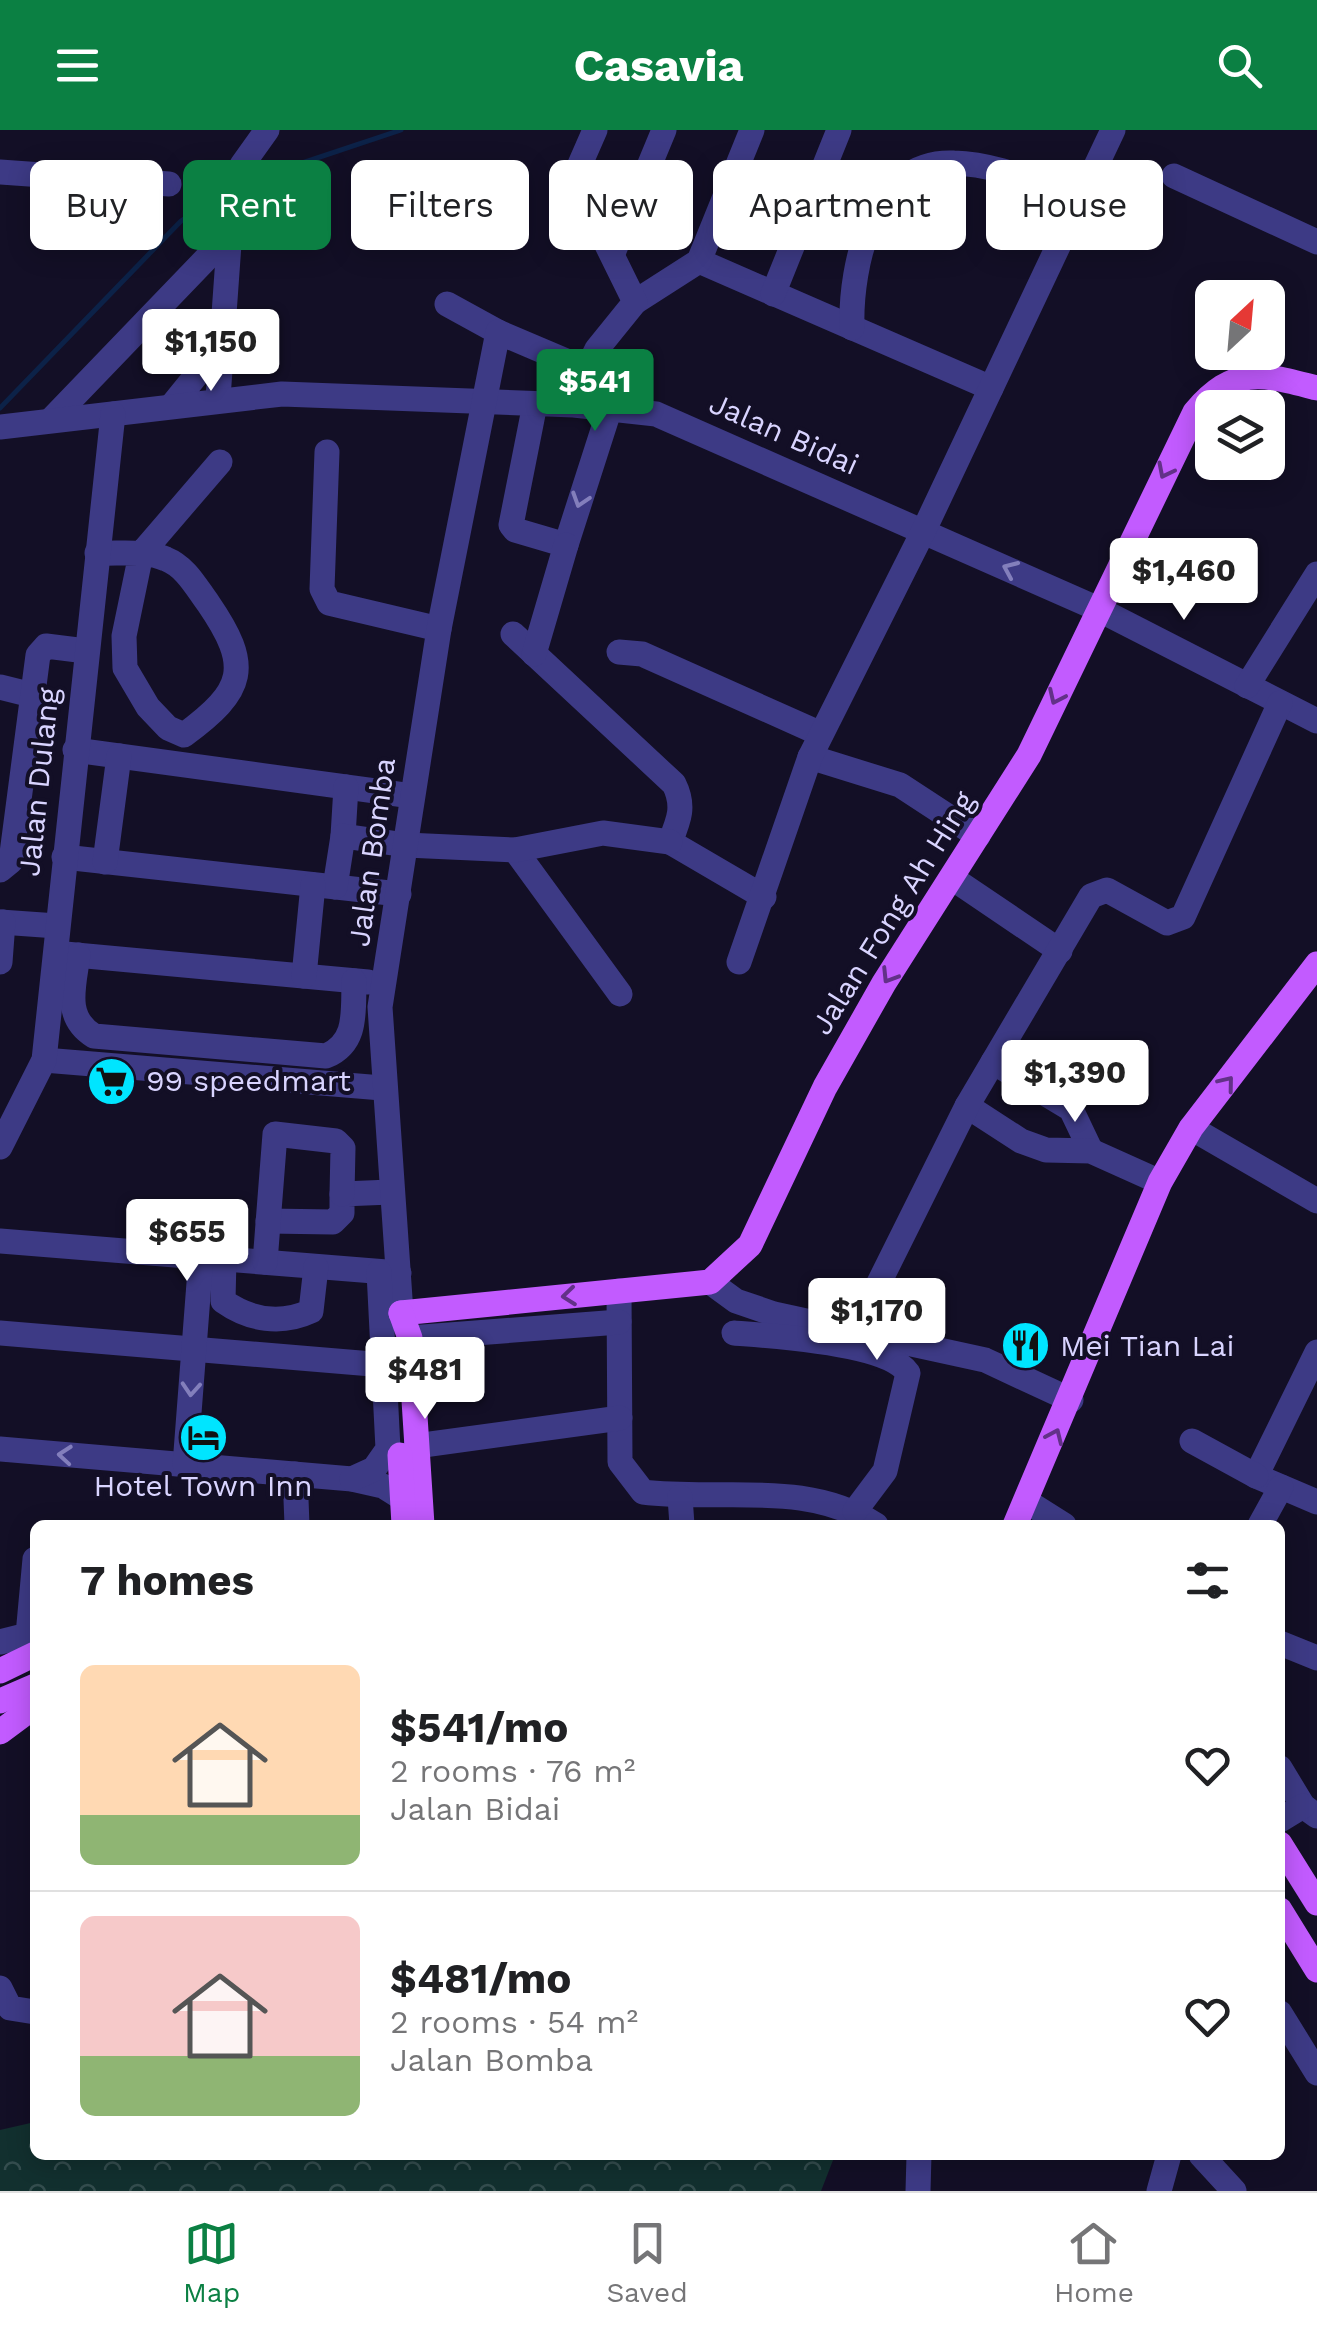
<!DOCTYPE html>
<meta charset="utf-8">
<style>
body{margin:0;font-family:"Work Sans",sans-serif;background:#f6f6f6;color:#202124;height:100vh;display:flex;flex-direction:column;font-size:38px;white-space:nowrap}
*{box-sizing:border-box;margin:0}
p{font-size:32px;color:#757577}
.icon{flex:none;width:55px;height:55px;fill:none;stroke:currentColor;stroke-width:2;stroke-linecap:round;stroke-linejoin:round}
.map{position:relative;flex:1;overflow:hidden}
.details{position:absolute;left:30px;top:1390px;width:1255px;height:640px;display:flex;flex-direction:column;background:#fff;border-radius:15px;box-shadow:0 5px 25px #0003}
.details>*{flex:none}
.top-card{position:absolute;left:30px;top:30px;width:1258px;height:90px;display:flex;gap:20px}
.needle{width:65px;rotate:26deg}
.fabs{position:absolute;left:1195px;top:150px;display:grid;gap:20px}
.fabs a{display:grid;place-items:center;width:90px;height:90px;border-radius:15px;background:#fff;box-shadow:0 5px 25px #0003;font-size:50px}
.price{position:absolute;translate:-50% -85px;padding:0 22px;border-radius:10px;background:#fff;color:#222;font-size:32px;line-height:65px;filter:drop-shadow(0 2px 5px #0008)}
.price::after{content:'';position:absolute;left:50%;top:60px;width:30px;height:22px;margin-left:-15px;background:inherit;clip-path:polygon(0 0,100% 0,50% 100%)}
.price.current{background:#0b8043;color:#fff}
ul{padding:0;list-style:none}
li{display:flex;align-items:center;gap:30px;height:250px;padding:0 50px}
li+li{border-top:2px solid #e0e0e0}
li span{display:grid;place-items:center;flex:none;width:280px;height:200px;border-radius:15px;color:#555}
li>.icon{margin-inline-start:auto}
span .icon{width:120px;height:120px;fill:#fffc;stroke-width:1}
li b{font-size:42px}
h2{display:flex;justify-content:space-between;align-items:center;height:120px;padding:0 50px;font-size:42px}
.chip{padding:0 35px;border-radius:15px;background:#fff;box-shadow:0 5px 25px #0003;font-size:35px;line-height:90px}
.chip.current{background:#0b8043;color:#fff}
header{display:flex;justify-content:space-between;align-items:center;height:130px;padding:0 50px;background:#0b8043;color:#fff;font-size:45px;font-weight:700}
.dock{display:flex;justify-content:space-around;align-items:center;height:140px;border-top:2px solid #e0e0e0;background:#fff;font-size:28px;color:#757577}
.dock a{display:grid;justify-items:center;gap:5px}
.dock .current{color:#0b8043}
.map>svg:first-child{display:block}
.forest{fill:url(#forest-crowns)}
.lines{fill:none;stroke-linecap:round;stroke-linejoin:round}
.stream{stroke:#0c2248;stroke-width:5}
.minor{stroke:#3d3a85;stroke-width:25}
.major{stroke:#c25bff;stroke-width:25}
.oneway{stroke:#623188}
.oneway2{stroke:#837fbc}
.labels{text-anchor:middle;stroke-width:8;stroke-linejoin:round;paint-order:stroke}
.street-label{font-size:30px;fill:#d9d4ff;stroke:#130f26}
.poi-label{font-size:30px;fill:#d9d4ff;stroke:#130f26;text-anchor:start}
</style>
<header><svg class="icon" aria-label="menu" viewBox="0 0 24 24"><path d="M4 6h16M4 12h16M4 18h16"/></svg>Casavia<svg class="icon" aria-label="search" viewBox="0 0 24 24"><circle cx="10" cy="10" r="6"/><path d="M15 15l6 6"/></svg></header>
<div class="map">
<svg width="1317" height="2061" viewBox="0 0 1317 2061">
<defs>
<pattern id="forest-crowns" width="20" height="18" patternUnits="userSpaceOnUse" patternTransform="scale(2.5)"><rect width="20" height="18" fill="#12302f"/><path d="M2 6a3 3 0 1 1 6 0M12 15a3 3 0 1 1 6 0" fill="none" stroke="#344d4e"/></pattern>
</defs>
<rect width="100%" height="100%" fill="#130f26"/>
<path class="forest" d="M35 1992V2025H835L821 2061H0V2000Z"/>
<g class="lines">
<g class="stream">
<path d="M248 51 401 0"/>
<path d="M0 278 181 91 224 62"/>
</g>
<g class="minor">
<path d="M0 42 169 54"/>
<path d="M1174 46 1317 112"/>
<path d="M613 123 664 0"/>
<path d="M699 131 991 258"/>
<path d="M773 164 839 0"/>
<path d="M635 172 699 131 752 0"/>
<path d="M447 174 498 202"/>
<path d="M852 198C850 135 873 29 954 33 997 34 1040 54 1081 67"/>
<path d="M580 254 597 219 635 172 574 48 595 0"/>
<path d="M218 268 232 72 242 35 267 0"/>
<path d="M173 274 220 216"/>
<path d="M535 274 511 395 515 400 566 415 610 278"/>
<path d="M52 289 229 105"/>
<path d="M0 297 282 264 574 275 656 284 1096 478 1317 591"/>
<path d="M327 322 322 459 329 473 439 499"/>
<path d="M97 423C119 424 146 420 166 429 186 437 196 457 208 473 252 537 245 560 184 605L168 598 148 577 125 538 124 506 141 424 220 332"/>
<path d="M513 504 674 654C685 676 679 690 670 712L764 767"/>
<path d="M619 522 642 524 821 604"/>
<path d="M534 524 566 415"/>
<path d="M1247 556 1317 444"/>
<path d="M0 557 32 565"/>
<path d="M75 620 412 666"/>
<path d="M810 627 900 655 978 706"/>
<path d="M343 706 346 657"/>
<path d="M515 720 620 864"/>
<path d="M64 727 399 764"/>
<path d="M105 732 119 626"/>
<path d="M0 740 11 731 38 525 46 516 86 521"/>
<path d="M952 748 1060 821"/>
<path d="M335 757 343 706 406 715 515 720 603 703 670 712"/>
<path d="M0 792 57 796"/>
<path d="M65 824 368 852"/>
<path d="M78 825C74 856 63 887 94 906L326 926C358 913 353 881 354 851"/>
<path d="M0 832 3 792"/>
<path d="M739 832 810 627 924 400 1113 0"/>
<path d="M304 846 313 755"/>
<path d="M44 930 382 958"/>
<path d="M993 932 1071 979 1091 1021"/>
<path d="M967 976 1021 1011 1046 1020 1091 1021 1160 1052"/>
<path d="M1191 998 1317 1071"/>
<path d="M0 1017 44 930 113 284"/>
<path d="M268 1091 333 1092 342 1083V1064L391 1062"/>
<path d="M0 1111 399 1143"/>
<path d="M224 1129 223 1171C250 1190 281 1195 311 1181L316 1137"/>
<path d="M265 1132 275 1004 336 1011 343 1018 342 1064"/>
<path d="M710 1152 736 1171 774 1184 985 1230 1071 1270"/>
<path d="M619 1161 620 1332 643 1362C723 1372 805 1349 876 1395"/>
<path d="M401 1183 380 877 439 499 498 202 585 239"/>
<path d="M856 1199 967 976 1091 766 1107 760 1167 793 1183 787 1280 573"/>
<path d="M0 1203 384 1235"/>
<path d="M734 1203C772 1206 887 1212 908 1243L885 1341 855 1381"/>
<path d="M410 1208 619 1192"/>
<path d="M1317 1222 1256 1346 1317 1372"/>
<path d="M1192 1311 1256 1346"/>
<path d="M416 1316 620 1288"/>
<path d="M0 1319 352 1349 383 1356 402 1368"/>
<path d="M185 1335 201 1127"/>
<path d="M295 1344 297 1395"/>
<path d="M352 1349 374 1339 388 1319 379 1142"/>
<path d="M680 1367 682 1395"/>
<path d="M1026 1371 1064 1395"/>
<path d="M1260 1395 1281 1357"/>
<path d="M0 1512 28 1505 35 1429"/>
<path d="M1280 1513 1317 1528"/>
<path d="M1280 1638 1303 1676 1317 1686"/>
<path d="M1280 1690 1303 1676"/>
<path d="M0 1858 10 1878 35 1882"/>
<path d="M1280 1883 1317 1943"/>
<path d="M1201 2025 1234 2061"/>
<path d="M918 2061 919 2025"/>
<path d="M1159 2061 1169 2025"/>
</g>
<g class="major">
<path d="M401 1183 710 1152 750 1115 825 957 884 853 1029 625 1195 282C1235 235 1263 244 1317 258"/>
<path d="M401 1183 410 1208 422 1395"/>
<path d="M400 1325 404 1395"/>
<path d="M1015 1395 1160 1052 1191 998 1317 834"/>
<path d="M0 1541 35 1524"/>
<path d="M0 1571 35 1556"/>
<path d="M0 1602 35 1576"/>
<path d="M1280 1714 1317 1773"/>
<path d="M1280 1780 1317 1840"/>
</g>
</g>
<defs><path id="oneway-chevron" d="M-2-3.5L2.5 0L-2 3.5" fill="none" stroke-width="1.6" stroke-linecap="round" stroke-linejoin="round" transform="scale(2.5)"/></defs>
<g class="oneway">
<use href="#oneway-chevron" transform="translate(1165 341) rotate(117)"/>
<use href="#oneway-chevron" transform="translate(1056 567) rotate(115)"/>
<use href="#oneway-chevron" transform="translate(889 846) rotate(122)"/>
<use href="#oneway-chevron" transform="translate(1227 953) rotate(-51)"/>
<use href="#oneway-chevron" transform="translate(569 1166) rotate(174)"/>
<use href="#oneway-chevron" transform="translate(1055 1306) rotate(-66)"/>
</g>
<g class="oneway2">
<use href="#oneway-chevron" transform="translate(580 370) rotate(108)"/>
<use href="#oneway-chevron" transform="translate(1010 439) rotate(-156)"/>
<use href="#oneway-chevron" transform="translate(191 1259) rotate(94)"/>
<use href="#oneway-chevron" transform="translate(65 1325) rotate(-175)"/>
</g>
<defs>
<symbol id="supermarket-disc" viewBox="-11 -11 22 22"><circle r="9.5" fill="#00e5ff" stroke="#130f26"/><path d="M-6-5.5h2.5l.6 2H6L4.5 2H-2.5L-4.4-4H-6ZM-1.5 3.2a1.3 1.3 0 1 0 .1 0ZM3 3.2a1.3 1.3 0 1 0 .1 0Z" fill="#111"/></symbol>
<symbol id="restaurant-disc" viewBox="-11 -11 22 22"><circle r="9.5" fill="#00e5ff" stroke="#130f26"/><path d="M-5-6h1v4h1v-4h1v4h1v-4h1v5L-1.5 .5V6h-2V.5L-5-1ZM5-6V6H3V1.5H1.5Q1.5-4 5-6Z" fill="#111"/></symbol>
<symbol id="hotel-disc" viewBox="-11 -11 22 22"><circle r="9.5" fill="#00e5ff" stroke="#130f26"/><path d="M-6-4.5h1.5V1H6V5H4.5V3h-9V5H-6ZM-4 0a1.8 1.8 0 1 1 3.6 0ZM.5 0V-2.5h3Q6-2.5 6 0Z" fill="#111"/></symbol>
</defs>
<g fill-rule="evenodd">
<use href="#supermarket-disc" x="84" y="924" width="55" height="55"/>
<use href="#restaurant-disc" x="998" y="1188" width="55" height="55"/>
<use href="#hotel-disc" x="176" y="1280" width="55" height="55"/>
</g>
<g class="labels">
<g class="street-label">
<text transform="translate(784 304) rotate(24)" y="10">Jalan Bidai</text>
<text transform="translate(39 652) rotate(-84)" y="10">Jalan Dulang</text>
<text transform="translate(372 722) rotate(-82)" y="10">Jalan Bomba</text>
<text transform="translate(893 783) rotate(-58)" y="10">Jalan Fong Ah Hing</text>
</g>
<g class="poi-label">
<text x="146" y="961">99 speedmart</text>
<text x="1060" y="1226">Mei Tian Lai</text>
<text x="203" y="1366" text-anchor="middle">Hotel Town Inn</text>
</g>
</g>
</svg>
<div class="fabs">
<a><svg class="needle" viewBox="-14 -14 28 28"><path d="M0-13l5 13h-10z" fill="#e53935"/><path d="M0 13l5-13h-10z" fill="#757577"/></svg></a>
<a><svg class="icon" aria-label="layers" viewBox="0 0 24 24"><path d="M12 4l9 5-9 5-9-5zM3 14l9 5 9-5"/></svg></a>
</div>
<b class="price" style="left:211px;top:264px">$1,150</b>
<b class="price current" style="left:595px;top:304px">$541</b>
<b class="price" style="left:1184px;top:493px">$1,460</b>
<b class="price" style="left:1075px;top:995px">$1,390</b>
<b class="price" style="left:187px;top:1154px">$655</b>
<b class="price" style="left:877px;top:1233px">$1,170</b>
<b class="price" style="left:425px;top:1292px">$481</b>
<div class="top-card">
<a class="chip">Buy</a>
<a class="chip current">Rent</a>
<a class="chip">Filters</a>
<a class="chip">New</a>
<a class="chip">Apartment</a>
<a class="chip">House</a>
</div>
<section class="details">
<h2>7 homes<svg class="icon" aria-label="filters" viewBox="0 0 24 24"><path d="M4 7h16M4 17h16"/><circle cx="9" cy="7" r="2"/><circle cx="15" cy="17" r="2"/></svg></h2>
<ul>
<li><span style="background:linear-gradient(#ffd9b3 75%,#8fb573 0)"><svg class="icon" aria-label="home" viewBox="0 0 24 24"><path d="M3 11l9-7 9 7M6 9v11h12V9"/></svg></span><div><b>$541/mo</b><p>2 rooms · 76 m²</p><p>Jalan Bidai</p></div><svg class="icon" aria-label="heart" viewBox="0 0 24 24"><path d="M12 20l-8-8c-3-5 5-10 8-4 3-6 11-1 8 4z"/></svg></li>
<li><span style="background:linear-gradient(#f6c9c9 70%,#8fb573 0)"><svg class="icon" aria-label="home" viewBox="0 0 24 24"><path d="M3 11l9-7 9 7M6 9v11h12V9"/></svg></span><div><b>$481/mo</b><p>2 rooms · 54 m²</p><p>Jalan Bomba</p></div><svg class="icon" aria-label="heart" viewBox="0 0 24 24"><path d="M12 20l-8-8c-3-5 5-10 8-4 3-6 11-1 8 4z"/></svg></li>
</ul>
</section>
</div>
<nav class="dock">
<a class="current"><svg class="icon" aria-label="map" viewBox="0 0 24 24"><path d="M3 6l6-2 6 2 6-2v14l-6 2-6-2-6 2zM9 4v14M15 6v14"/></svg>Map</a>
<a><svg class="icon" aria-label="saved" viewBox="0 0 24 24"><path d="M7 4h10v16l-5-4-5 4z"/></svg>Saved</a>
<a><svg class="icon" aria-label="home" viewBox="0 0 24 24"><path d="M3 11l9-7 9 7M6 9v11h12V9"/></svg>Home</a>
</nav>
